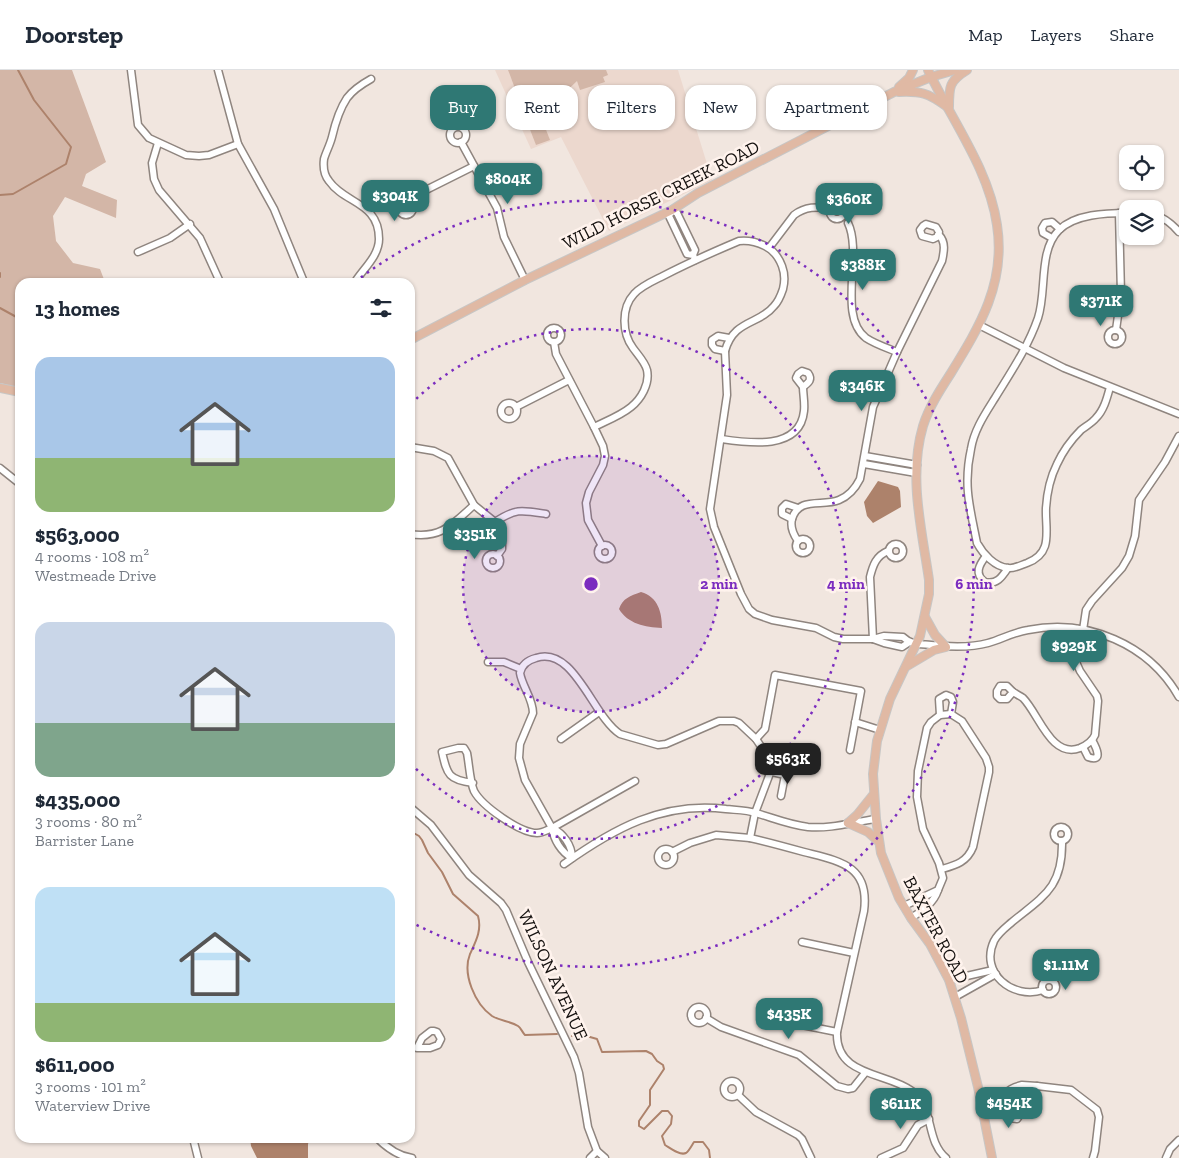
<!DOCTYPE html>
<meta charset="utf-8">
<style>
body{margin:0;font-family:"Zilla Slab",serif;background:#f2f2f3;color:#1f2937;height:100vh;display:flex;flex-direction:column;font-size:19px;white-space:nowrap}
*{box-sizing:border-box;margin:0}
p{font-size:16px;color:#747a83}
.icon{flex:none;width:28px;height:28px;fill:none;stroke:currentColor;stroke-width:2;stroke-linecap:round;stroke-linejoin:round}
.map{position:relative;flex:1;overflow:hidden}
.panel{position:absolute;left:15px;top:208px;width:400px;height:865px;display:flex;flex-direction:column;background:#fff;border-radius:15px;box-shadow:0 1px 4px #0004}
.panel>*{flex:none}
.guide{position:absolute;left:430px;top:15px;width:475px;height:45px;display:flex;gap:10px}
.tools{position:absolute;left:1119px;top:75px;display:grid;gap:10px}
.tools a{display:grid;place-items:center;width:45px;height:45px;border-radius:10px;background:#fff;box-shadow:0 1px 4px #0004;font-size:25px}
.price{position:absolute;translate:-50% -42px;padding:0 11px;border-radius:10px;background:#2f7874;color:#fff;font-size:16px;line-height:32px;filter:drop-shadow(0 1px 2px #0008)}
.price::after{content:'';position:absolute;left:50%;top:30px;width:15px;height:11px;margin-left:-8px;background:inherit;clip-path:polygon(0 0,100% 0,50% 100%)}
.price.selected{background:#222;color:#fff}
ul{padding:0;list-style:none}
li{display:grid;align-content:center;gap:10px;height:265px;padding:0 20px}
li span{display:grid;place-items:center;height:155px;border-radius:15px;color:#555}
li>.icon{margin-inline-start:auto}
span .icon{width:90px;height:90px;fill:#fffc;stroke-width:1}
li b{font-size:21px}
h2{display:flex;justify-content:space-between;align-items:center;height:60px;padding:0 20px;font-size:21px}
.chip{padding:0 18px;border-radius:15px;background:#fff;box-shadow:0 1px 4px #0004;font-size:18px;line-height:45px}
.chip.selected{background:#2f7874;color:#fff}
header{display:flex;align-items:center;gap:30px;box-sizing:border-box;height:70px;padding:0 25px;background:#fff;border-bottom:1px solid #e0e1e3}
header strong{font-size:24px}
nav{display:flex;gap:28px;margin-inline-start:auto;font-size:18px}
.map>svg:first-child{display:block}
.built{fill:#ecd8ce}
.green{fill:#d3b6a7}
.water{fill:#ad826b}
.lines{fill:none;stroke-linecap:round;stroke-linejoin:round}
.stream{stroke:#ad826b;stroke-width:2}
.minor-casing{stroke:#8f857f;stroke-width:9}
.major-casing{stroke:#c7c6c5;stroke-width:10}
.minor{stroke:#fff;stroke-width:6}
.major{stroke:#e0b9a4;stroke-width:8}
.ring{fill:none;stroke:#7b2cbf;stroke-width:2.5;stroke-dasharray:2.5 5}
.labels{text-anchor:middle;stroke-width:5;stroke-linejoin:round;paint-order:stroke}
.street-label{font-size:18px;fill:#15110f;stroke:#fff3ed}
.centre{fill:#7b2cbf;stroke:#fff3ed;stroke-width:2.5}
.ring-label{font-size:15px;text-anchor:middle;font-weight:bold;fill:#7b2cbf;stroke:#fff3ed;stroke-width:5;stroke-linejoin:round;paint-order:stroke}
</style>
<header>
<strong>Doorstep</strong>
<nav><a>Map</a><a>Layers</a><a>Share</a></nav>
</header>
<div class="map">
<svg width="1179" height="1088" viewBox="0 0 1179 1088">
<rect width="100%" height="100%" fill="#f1e6df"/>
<path class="built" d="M495 0H678L712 110 609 161 561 67 531 79Z"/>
<g class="green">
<path d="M0 0H72L106 92 86 104 82 116 117 130 116 148 65 127 53 146 56 171 73 193 100 199 105 212H20V318L0 313Z"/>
<path d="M508 0H606L608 5 603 7 605 12 580 20 577 11 557 30 554 27C521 50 519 27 508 0Z"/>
<path d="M543 52 550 70 536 75 529 57Z"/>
</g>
<g class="water">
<path d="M878 411 898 417 900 421 901 437 873 453 867 446 864 432Z"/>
<path d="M641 522C658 527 662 542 662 558 645 557 628 554 619 539 623 528 630 526 641 522Z"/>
<path d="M250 1068H310L308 1074V1088H257L251 1076Z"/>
</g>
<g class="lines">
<g class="stream">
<path d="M0 125 13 124 66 94 71 77 34 30 18 0"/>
<path d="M0 203V207"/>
<path d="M0 238 20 249"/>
<path d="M410 761 419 766 422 770 428 783 442 802 453 824 478 846C482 860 476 871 470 884 462 904 475 934 492 946 500 951 510 951 518 956 521 958 522 962 525 965L557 964"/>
<path d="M572 966 590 967 597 969 602 982 646 981 652 984 657 991 663 995 664 999 650 1020V1035L639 1051V1056L644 1059 662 1041H668L672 1046 671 1054 662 1066 665 1075C670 1078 680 1086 686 1083 689 1081 692 1075 694 1072H703L709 1080 710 1088"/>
</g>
<defs>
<g id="minor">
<path d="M131 0 138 55 149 68 186 85 199 86 209 85 238 74"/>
<path d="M218 0 238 74 274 139 304 212"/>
<circle cx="458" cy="65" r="8"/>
<path d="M461 72 497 138 504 167 525 210"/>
<path d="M158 73 152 93 154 109 159 120 200 168 220 212"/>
<circle cx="406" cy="138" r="7"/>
<path d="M411 133 418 124 474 96"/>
<circle cx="837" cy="142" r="7"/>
<path d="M1155 145C1165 148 1173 155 1179 162"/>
<path d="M848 153C863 184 837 246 866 268 875 274 887 278 897 282"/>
<path d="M926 154 936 157 939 162 937 167 933 169 922 166 920 160 923 156Z"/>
<path d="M1052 168 1043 163 1042 158 1045 153 1052 152 1060 159"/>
<path d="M769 178 794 145C806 136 817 137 831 138"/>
<path d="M138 182 170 168 190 154"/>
<path d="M693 185 687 184 669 146 672 140 677 143 695 180 693 185 695 190"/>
<path d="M355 212C363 199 379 186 379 169 379 132 345 134 329 111 324 105 323 97 324 89 326 82 330 75 332 67 335 54 339 40 347 28 353 20 362 14 371 9"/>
<path d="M979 255 1064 298 1179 344"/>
<circle cx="554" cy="265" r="7"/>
<path d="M1116 260 1121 224 1119 143"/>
<circle cx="1115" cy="267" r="7"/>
<path d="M554 272 556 284 594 357 603 376 605 386 603 395 589 422 586 433 588 450 602 476"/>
<path d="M725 281 715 279 712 275V270L718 266 729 268"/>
<path d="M802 301 808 303C813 310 808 313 803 317L796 308 798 304Z"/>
<path d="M1110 317C1107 328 1104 340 1096 348 1092 353 1086 356 1081 360 1071 370 1063 381 1057 394 1050 408 1047 422 1046 438 1045 460 1054 483 1027 493 1021 495 1014 499 1008 498 995 497 983 484 977 473 970 438 963 415 971 379 974 360 985 344 995 328 1011 302 1028 277 1038 248 1047 221 1038 181 1059 160 1075 144 1106 143 1128 143"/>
<circle cx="509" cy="341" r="8"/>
<path d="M516 337 569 310"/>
<path d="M594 357C606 351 620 346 631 337 641 329 650 314 647 300 645 292 638 285 633 278 622 263 621 238 634 224 641 216 653 211 663 206 688 193 713 182 739 171 748 170 757 172 765 176 773 180 779 188 782 196 785 204 785 211 783 219 781 225 779 231 774 236 759 255 734 249 725 281L727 325 710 439 714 457 741 524 749 539 755 544 772 550 816 558 834 567 843 569H873L884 566 903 567C911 575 920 574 931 575 950 577 970 578 988 573 1002 569 1014 562 1028 560 1087 548 1149 574 1179 627"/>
<path d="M721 369C748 373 800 381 804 341 805 333 803 324 803 317"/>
<path d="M410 377 434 381 448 388 474 435 495 452 502 464V479L497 486"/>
<path d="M865 386 917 395"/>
<path d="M864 394 916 403"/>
<path d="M0 398 20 414"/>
<path d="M792 449 782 444V438L786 434 798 438"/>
<path d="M495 452C516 438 522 440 546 444"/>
<path d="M410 464C441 469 453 454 474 435"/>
<circle cx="803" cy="476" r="7"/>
<path d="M798 471C793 464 790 457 792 449 799 426 822 437 839 430 849 426 855 419 860 409L873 337 897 282 942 191C944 182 946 172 939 165"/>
<circle cx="896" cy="481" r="7"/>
<circle cx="605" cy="482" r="7"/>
<circle cx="493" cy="491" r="7"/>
<path d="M986 486C979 495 974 504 985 512 997 515 1002 507 1008 498"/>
<path d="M1078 559C1072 569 1070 582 1076 592L1085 569 1083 560 1086 540 1092 531 1122 498 1129 486 1135 466 1139 430 1165 392 1179 366"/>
<path d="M873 569 870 507C873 495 876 486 888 481"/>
<path d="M873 569 884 573 902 577 908 573"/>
<path d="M488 592H504L521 599"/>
<path d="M1000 616H1007L1013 622 1007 629H1000L997 626V621Z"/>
<path d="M1013 622C1016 624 1020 626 1023 628 1039 644 1051 689 1080 678 1087 675 1092 672 1095 665L1098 631 1097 626 1080 601 1076 592"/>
<path d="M940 645 939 629 946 625 951 627 953 632 951 644"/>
<path d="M855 652 880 660"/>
<path d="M561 669 599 642"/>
<path d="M756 669 765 659 775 605 861 621 850 680"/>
<path d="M1083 677 1088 687C1104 693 1096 677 1092 670"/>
<path d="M772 702 785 705 787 700 785 686 787 684H795L798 689"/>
<path d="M473 713C449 710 447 705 442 682L458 678H464L467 683C469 693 470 712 474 721 482 736 520 763 537 763 543 763 547 760 552 758L635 711"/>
<path d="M781 726 785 705"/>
<path d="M410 737 431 755 469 805 501 833 506 840 528 892 574 987 579 1003 588 1057 597 1081 605 1088"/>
<circle cx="1061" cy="764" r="7"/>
<path d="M552 758C563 763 572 775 572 788 561 782 554 770 552 758L525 710 519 688 520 674 533 643C533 629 522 616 520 603 522 594 528 590 536 588 574 575 593 647 620 664L658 675 666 674 719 651H734L739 653 756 669 772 693V698L755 743 750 768C768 772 786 777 804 782 839 791 870 795 864 841L837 962C835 1007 887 1002 912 1021 935 1038 925 1070 946 1088"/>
<circle cx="666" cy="787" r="8"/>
<path d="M672 782 690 773 716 765 750 768"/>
<path d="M564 794C613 759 663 731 726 739 736 740 747 740 756 743 773 748 790 755 808 757 831 759 853 752 876 749"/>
<path d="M904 836 938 820 943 808 939 793 923 759 917 727 918 701 927 658 931 652 940 645 951 644 962 651 986 688 989 697V702L973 777C967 792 956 795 942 799"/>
<path d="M911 848C922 841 934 833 938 820"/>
<path d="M802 872 854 883"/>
<path d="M949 910 993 900"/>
<circle cx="1049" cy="917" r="7"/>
<path d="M1043 920C1013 930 979 903 994 871 998 863 1005 858 1012 852 1044 826 1063 817 1062 771"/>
<path d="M955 927 996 904"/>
<circle cx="699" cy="945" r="8"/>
<path d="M706 948 721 957 799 985 837 1016 848 1019 853 1018 865 1003"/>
<path d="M787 952 837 962"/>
<path d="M431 961H434L437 962 441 969 438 975 430 978H417L422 968Z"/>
<circle cx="732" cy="1019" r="8"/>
<path d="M1022 1015 1037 1016 1019 1046 1017 1049 1010 1048 1002 1040C999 1025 1009 1018 1022 1015Z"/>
<path d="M1037 1016 1071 1020 1097 1040 1099 1047 1095 1081 1093 1088"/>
<path d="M738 1025 756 1042 798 1065 802 1069 811 1088"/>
<path d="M193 1068 198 1088"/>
<path d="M377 1068C387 1078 398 1086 412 1088"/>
<path d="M590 1088 597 1081"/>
<path d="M881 1088 903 1078 918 1055 929 1049"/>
<path d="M1166 1088 1170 1079 1179 1070"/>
</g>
<g id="major">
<path d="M928 0C952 51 989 99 997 155 1006 213 980 256 951 303 940 320 929 337 923 356 908 407 922 460 929 510V524L920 566 890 629 877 671 873 704 876 749 881 783 899 828 911 848 930 874 949 910 961 948 978 1017 992 1088"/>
<path d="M899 17 909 8 913 0"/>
<path d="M899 22C921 21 928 23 946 36"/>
<path d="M949 37C949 17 949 11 967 0"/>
<path d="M410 270 525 210 672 140 698 123 894 22 931 7 955 0"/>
<path d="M0 318 20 322"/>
<path d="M907 596 934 580 946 577 935 565 925 547"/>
<path d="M848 753 857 745 873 725"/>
<path d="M848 753 868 762 878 771"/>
</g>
</defs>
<use href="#minor" class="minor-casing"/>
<use href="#major" class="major-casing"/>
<use href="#minor" class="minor"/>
<use href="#major" class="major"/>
</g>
<circle cx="591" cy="514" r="128" fill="#7b2cbf" fill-opacity=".12"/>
<g class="ring">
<circle cx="591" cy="514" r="128"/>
<path d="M411 334A255 255 0 1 1 411 694"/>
<path d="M355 212A383 383 0 1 1 411 852"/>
</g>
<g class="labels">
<g class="street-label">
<text transform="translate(661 125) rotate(-27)" y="6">WILD HORSE CREEK ROAD</text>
<text transform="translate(936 860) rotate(62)" y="6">BAXTER ROAD</text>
<text transform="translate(553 905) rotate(65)" y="6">WILSON AVENUE</text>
</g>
</g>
<circle cx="591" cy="514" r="8" class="centre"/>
<g class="ring-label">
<text x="719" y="519">2 min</text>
<text x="846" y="519">4 min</text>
<text x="974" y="519">6 min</text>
</g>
</svg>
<div class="tools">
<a><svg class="icon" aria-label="locate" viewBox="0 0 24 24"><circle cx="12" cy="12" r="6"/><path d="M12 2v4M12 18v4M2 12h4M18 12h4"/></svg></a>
<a><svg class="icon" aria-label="layers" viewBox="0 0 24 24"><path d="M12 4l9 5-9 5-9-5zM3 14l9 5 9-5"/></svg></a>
</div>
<b class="price" style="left:508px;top:135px">$804K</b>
<b class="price" style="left:395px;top:152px">$304K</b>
<b class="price" style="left:849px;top:155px">$360K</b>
<b class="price" style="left:863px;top:221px">$388K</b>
<b class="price" style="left:1101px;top:257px">$371K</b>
<b class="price" style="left:862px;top:342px">$346K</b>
<b class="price" style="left:475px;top:490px">$351K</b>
<b class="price" style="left:1074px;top:602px">$929K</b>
<b class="price selected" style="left:788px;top:715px">$563K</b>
<b class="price" style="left:1066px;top:921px">$1.11M</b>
<b class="price" style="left:789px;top:970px">$435K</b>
<b class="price" style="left:1009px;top:1059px">$454K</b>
<b class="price" style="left:901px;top:1060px">$611K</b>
<div class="guide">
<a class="chip selected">Buy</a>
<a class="chip">Rent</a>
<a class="chip">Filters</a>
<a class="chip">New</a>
<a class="chip">Apartment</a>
</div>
<section class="panel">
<h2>13 homes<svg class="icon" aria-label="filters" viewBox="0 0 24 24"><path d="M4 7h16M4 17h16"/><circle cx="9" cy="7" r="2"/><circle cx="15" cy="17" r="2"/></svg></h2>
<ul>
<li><span style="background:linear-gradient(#a9c7e8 65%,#8fb573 0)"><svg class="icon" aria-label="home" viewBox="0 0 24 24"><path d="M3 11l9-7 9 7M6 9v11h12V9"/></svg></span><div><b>$563,000</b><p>4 rooms · 108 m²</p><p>Westmeade Drive</p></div></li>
<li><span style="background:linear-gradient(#c9d6e8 65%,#7fa58c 0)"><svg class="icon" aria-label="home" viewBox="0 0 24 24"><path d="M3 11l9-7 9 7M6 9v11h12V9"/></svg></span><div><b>$435,000</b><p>3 rooms · 80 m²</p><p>Barrister Lane</p></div></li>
<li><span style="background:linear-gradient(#bfe0f5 75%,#8fb573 0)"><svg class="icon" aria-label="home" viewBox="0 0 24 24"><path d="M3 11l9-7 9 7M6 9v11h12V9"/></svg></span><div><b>$611,000</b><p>3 rooms · 101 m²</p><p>Waterview Drive</p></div></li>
</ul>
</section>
</div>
